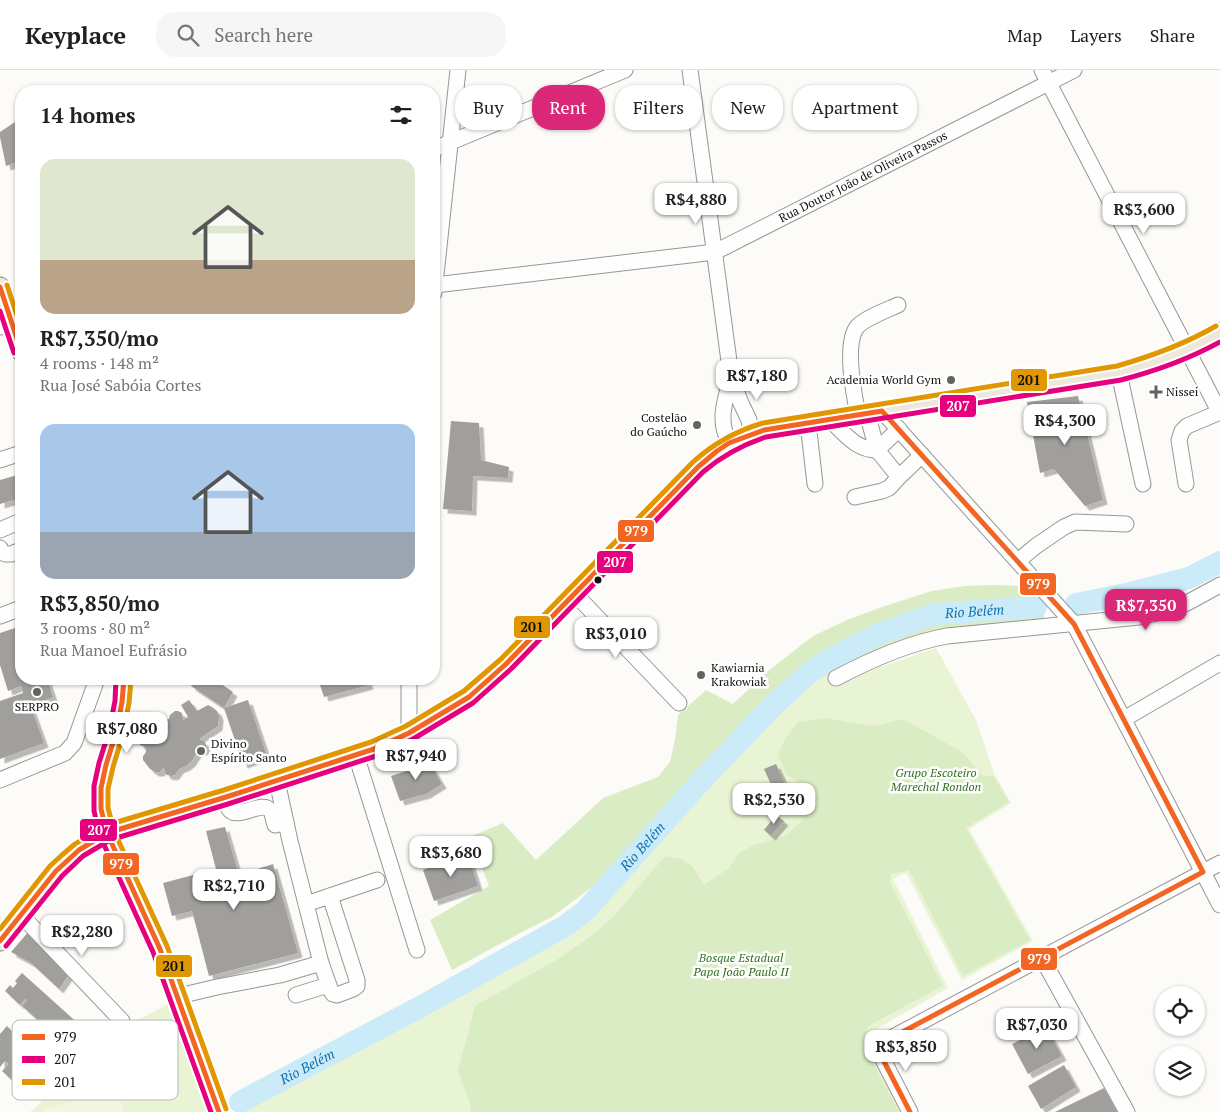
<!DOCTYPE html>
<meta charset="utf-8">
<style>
body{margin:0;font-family:"PT Serif",serif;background:#f6f6f6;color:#202124;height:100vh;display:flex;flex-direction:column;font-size:19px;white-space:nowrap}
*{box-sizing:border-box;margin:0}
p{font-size:16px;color:#757577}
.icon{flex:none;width:28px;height:28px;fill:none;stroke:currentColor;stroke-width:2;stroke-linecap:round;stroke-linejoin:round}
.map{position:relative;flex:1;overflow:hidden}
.drawer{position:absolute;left:15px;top:15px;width:425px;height:600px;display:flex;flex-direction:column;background:#fff;border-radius:20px;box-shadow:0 1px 4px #0004}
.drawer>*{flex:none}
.guide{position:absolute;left:455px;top:15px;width:475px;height:45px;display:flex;gap:10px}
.buttons{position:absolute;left:1155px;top:916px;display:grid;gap:10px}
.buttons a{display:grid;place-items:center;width:50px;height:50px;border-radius:50%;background:#fff;box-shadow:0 1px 4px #0004;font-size:25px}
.price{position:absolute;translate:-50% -42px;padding:0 11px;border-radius:10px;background:#fff;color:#222;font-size:16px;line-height:32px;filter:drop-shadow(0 1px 2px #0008)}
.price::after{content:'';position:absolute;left:50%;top:30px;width:15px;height:11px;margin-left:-8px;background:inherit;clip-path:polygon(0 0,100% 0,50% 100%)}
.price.selected{background:#db2777;color:#fff}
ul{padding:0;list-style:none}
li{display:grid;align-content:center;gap:10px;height:265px;padding:0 25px}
li span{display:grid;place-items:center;height:155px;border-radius:15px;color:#555}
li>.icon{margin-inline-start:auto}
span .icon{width:90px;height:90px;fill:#fffc;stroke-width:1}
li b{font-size:21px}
h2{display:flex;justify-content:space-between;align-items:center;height:60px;padding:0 25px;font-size:21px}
.chip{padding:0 18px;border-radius:20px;background:#fff;box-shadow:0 1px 4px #0004;font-size:18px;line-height:45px}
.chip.selected{background:#db2777;color:#fff}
header{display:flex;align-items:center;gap:30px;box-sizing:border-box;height:70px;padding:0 25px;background:#fff;border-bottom:1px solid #e0e0e0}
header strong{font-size:24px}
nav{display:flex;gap:28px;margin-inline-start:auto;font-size:18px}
.search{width:350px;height:45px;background:#f6f6f6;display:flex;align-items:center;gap:12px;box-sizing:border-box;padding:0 18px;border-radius:20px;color:#757577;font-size:19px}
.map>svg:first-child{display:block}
.green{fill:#e9f4d5}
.forest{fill:#d9ecc3}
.pitch{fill:#f1f7e0}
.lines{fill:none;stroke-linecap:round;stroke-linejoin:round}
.river{stroke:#cbebf9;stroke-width:22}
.building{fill:#a19f9c;filter:url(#shadow)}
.minor-casing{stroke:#979695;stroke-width:17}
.major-casing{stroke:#858482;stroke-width:21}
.minor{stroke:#fffefe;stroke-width:15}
.major{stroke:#eee8da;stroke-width:19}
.bus-1-casing{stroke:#fff;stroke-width:9}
.bus-2-casing{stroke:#fff;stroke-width:9}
.bus-3-casing{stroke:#fff;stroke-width:9}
.bus-1{stroke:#f26522;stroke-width:5}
.bus-2{stroke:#e5007d;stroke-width:5}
.bus-3{stroke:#e09702;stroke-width:5}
.poi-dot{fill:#646362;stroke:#fff;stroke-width:2}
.bus-dot{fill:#111;stroke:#fff;stroke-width:2}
.labels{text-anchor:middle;stroke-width:5;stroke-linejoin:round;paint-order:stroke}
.street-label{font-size:12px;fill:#111;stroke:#fff}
.poi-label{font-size:12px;fill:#111;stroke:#fff;text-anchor:start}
.park-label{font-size:12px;font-style:italic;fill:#316f1b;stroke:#fff}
.water-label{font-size:14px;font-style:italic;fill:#0f71ae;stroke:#fff}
.key{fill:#fff;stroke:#b8b8b8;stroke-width:1}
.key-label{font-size:14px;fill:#111}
.line-badge{stroke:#fff;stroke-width:2}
.badge-label{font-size:14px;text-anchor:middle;font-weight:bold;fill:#fff}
.pale-badge-label{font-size:14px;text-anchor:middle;font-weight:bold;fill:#111}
</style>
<header>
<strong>Keyplace</strong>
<div class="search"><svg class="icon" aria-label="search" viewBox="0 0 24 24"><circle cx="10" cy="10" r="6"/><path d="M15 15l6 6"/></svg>Search here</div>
<nav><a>Map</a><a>Layers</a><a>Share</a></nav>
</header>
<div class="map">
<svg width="1220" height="1042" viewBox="0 0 1220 1042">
<defs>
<filter id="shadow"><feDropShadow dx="4.5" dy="4.5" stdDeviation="0" flood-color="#0004"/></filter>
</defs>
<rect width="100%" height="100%" fill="#fdfbf7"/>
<g class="green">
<path d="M936 578 976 650 994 703 1011 733 969 759 1033 871 962 910 906 803 893 809 948 918 873 961 868 978 903 1042H245L243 1037 563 865 588 844 674 749 783 635 817 606 839 593 845 611 863 603Z"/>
<path d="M172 932 208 1042H30L59 1016 67 1022 123 958Z"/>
</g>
<g class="forest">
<path d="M994 515 1025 516 1046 550 851 595 837 579 809 597 761 640 688 714 600 811 552 847 524 861 452 900 430 850 489 816 470 767 503 753 536 790 603 728 658 707 670 692 675 669 678 645 706 620 733 634 767 602 813 566 847 550 885 536 932 521 965 516Z"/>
<path d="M827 648 846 652 876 656 903 649 962 682 984 707 993 705 1009 732 966 758 1030 870 963 906 909 800 891 804 890 813 943 916 868 956 865 964 866 979 899 1042H470L471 1036 458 1001 475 936 558 889 590 867 614 846 665 786 681 789 692 796 704 815 729 798 739 783 754 775 785 766 802 751 808 739V726L798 712 787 705 778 685 784 671 798 652Z"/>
</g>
<path class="pitch" d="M117 1018 124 1042H43L42 1040Z"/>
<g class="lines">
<g class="river">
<path d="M1076 534 1131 523 1189 508 1220 492"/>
<path id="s1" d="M240 1032 420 937 565 856 585 841 702 710 774 635 809 603 830 589 879 564 934 544 1036 537"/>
</g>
</g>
<g class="building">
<path d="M15 52 21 55V91L6 96 0 67V62Z"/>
<path d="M1078 326 1103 430 1085 436 1054 399 1040 403 1027 332Z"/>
<path d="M451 351 479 353 481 390 509 397 508 408 473 406 472 441 443 439Z"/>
<path d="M21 404V428L0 434V410Z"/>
<path d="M21 556V609H47L53 627 31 637 44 673 0 689V631L23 623 21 616 8 621 0 595V563Z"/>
<path d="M196 609H214L233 622 224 638 248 630 267 686 243 694 224 638 191 616Z"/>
<path d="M318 609H367L369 615 324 627Z"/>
<path d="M189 630 197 641 208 635 212 637 217 641 219 646 218 656 199 669 205 672 206 676 205 679 202 681H198L191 692 186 696 179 699 175 705 171 706 167 705 165 703V699L163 698 160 702H155L150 699 143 690V686L146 682V679L145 677 140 675 139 672 140 668 143 665 147 666 155 656 159 652 169 649 170 645 175 641H178L182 643 183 650 188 647 181 635Z"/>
<path d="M427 688 442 714 426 724 400 731 391 706 410 700Z"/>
<path d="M776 694 786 716 774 721 764 699Z"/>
<path d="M776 745 784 751 771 766 764 760Z"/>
<path d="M225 757 239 805 273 794 298 883 209 906 192 841 172 846 163 813 216 799 206 761Z"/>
<path d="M468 784 478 816 434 831 423 800Z"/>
<path d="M29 861 70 903 59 919 31 893 11 882Z"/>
<path d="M22 903 102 975 96 981 93 978 90 982 93 984 87 992 72 979 77 973 75 972 70 978 55 964 60 958 57 956 51 962 22 936 27 930 25 929 20 935 5 921 10 915 13 918 17 913 15 911Z"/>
<path d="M7 956 20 969 15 975 21 981 27 975 40 988 16 1014 2 1001 9 994 5 991 0 997V964Z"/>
<path d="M1046 957 1062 986 1028 1004 1012 974Z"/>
<path d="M1064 995 1076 1017 1041 1039 1028 1016Z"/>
<path d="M1104 1018 1117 1042H1055Z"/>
</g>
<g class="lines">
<defs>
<g id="minor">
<path d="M690 0 731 306 740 331 749 350 751 364"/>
<path d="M1042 0 1220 343"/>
<path d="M434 79 625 0"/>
<path id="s2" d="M435 215 715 182 1074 0"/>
<path d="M434 223 458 0"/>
<path d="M0 257 12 254 21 250"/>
<path d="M1119 303 1143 414"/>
<path d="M882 341 1074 554 1220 835"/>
<path d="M867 343 877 380 899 407"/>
<path d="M858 345C854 325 844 274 857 257 865 248 887 240 898 235"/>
<path d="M829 349C844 363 856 380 877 380L899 359"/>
<path d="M808 353 815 414"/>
<path d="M729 373C726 366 723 358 723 350 722 336 728 321 731 307"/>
<path d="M0 390 21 383"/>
<path d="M1186 414 1179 370 1182 361 1187 356 1220 342"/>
<path d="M855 427 882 421 889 418 899 407 922 385"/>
<path d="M0 460 21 451"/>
<path d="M0 478 1 481 5 484H11L21 480"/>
<path d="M1018 491 1036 476 1064 457 1075 452 1126 454"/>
<path d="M575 524 679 633"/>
<path d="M0 546 21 538"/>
<path d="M836 608C870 590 909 573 947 566L1139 547 1166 541 1187 533 1220 515"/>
<path d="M1124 649 1220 593"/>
<path d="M409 663V609"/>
<path d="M356 685 417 880"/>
<path d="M0 710 65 683 74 673 97 609"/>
<path d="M277 711 290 771 321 893 331 921 333 924 337 925 353 919 357 916V910L330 826"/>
<path d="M226 727C226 731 227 735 229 739 237 751 261 730 270 740 273 743 273 750 275 755L286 752"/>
<path d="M306 834 377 810"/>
<path d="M21 845 122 951"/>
<path d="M1042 888 1127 1042"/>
<path d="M296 925 328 915"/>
<path d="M179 926 217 917 280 905 321 893"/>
<path d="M910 1042 876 976 1220 793"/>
</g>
<g id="major">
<path d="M0 217 21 281"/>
<path d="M124 609 122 632 116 663 106 695 101 718V739L107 763 160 879 170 905 219 1042"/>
<path d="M0 871 56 801 67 790 79 780 107 763 226 727 374 679 409 663 450 639 469 627 506 594 698 397C719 378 737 368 764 360L1119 303C1155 294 1188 282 1220 263"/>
</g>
</defs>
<use href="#minor" class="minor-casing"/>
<use href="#major" class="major-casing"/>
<use href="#minor" class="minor"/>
<use href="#major" class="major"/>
<defs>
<g id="bus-1">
<path d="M0 217 21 281"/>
<path d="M124 609 122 632 116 663 106 695 101 718V739L107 763 160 879 219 1042"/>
<path d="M0 871 56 801 79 780 107 763 226 727 374 679 409 663 469 627 506 594 698 397 717 381 729 373 764 360 882 341 1074 554 1203 802 876 976 910 1042"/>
</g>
<g id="bus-2">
<path d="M0 241 14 283"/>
<path d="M116 609 115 631 109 661 99 693 94 716V741L100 766 153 882 211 1042"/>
<path d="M6 876 62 806 83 786 110 770 228 734 376 686 413 669 473 633 511 599 703 402C722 386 742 375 766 367L1121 310C1156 301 1189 289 1220 272"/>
</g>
<g id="bus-3">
<path d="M7 215 21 258"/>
<path d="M131 610 129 633 123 664 113 697 108 719V738L114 761 167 876 226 1039"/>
<path d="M0 859 50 796 62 785 75 774 104 756 224 720 371 672 406 656 464 621 501 589 693 392C714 373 736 361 763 353L1117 296C1152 286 1185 274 1216 256"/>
</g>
</defs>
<use href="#bus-1" class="bus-1-casing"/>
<use href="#bus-2" class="bus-2-casing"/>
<use href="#bus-3" class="bus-3-casing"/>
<use href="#bus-1" class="bus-1"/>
<use href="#bus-2" class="bus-2"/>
<use href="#bus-3" class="bus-3"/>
</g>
<g class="poi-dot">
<circle cx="951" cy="310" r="5"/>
<path d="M1153.5 314.5h5v5h5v5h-5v5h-5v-5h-5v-5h5z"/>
<circle cx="697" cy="355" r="5"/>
<circle cx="701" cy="605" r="5"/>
<circle cx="37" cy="622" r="5"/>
<circle cx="201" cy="681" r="5"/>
</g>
<circle class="bus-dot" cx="598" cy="510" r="4.5"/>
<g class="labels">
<g class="street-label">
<text dy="4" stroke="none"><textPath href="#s2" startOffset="448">Rua Doutor João de Oliveira Passos</textPath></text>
</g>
<g class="poi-label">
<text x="941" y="314" text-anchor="end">Academia World Gym</text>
<text x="1166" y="326">Nissei</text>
<text x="687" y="352" text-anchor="end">Costelão<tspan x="687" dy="14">do Gaúcho</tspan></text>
<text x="711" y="602">Kawiarnia<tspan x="711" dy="14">Krakowiak</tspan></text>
<text x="37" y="641" text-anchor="middle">SERPRO</text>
<text x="211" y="678">Divino<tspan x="211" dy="14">Espírito Santo</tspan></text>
</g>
<g class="park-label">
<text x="936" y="707">Grupo Escoteiro<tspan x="936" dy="14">Marechal Rondon</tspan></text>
<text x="741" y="892">Bosque Estadual<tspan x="741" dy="14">Papa João Paulo II</tspan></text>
</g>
<g class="water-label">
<text dy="5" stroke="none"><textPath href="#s1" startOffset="901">Rio Belém</textPath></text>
<text dy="5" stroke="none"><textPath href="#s1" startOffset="481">Rio Belém</textPath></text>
<text dy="5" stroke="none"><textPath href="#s1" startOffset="76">Rio Belém</textPath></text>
</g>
</g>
<rect x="12" y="950" width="166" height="80" rx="8" class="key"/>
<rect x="22" y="964" width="23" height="6" fill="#f26522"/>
<rect x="22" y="986" width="23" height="7" fill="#e5007d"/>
<rect x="22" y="1009" width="23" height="6" fill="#e09702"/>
<g class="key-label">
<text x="54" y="972">979</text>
<text x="54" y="994">207</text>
<text x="54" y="1017">201</text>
</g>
<g class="line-badge">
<rect x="1010" y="298" width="38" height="24" rx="5" fill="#e09702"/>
<rect x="939" y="324" width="38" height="24" rx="5" fill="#e5007d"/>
<rect x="617" y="449" width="38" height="24" rx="5" fill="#f26522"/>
<rect x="596" y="480" width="38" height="24" rx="5" fill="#e5007d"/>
<rect x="1019" y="502" width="38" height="24" rx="5" fill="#f26522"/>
<rect x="513" y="545" width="38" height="24" rx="5" fill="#e09702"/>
<rect x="79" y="748" width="39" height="24" rx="5" fill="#e5007d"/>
<rect x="102" y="782" width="38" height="24" rx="5" fill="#f26522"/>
<rect x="1020" y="877" width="38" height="24" rx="5" fill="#f26522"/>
<rect x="155" y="884" width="38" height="24" rx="5" fill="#e09702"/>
</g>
<g class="badge-label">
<text x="958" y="341">207</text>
<text x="636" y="466">979</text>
<text x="615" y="497">207</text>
<text x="1038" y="519">979</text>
<text x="99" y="765">207</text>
<text x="121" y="799">979</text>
<text x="1039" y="894">979</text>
</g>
<g class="pale-badge-label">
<text x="1029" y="315">201</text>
<text x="532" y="562">201</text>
<text x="174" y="901">201</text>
</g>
</svg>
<div class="buttons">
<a><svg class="icon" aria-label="locate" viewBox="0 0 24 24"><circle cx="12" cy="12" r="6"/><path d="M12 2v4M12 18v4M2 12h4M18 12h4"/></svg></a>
<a><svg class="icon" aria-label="layers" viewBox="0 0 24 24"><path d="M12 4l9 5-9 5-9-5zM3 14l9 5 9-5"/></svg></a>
</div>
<b class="price" style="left:696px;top:155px">R$4,880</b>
<b class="price" style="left:1144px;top:165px">R$3,600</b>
<b class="price" style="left:757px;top:331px">R$7,180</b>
<b class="price" style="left:1065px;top:376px">R$4,300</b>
<b class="price selected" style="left:1146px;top:561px">R$7,350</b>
<b class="price" style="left:616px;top:589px">R$3,010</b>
<b class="price" style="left:127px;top:684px">R$7,080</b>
<b class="price" style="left:416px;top:711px">R$7,940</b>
<b class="price" style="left:774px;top:755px">R$2,530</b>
<b class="price" style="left:451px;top:808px">R$3,680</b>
<b class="price" style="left:234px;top:841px">R$2,710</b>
<b class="price" style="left:82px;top:887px">R$2,280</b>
<b class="price" style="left:1037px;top:980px">R$7,030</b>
<b class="price" style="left:906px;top:1002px">R$3,850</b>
<div class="guide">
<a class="chip">Buy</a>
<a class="chip selected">Rent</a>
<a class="chip">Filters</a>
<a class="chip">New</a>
<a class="chip">Apartment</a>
</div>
<section class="drawer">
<h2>14 homes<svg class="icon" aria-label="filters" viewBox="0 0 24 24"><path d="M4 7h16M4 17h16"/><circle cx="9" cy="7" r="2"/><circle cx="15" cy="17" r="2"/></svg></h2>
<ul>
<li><span style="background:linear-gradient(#dfe7d0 65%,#b9a48a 0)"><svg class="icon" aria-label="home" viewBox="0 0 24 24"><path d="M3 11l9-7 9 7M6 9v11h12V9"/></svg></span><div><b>R$7,350/mo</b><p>4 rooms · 148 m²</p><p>Rua José Sabóia Cortes</p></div></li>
<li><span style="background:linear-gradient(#a9c7e8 70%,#9aa5b1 0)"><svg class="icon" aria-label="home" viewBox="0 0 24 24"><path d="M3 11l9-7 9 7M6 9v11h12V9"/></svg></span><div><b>R$3,850/mo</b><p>3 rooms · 80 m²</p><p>Rua Manoel Eufrásio</p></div></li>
</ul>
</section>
</div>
